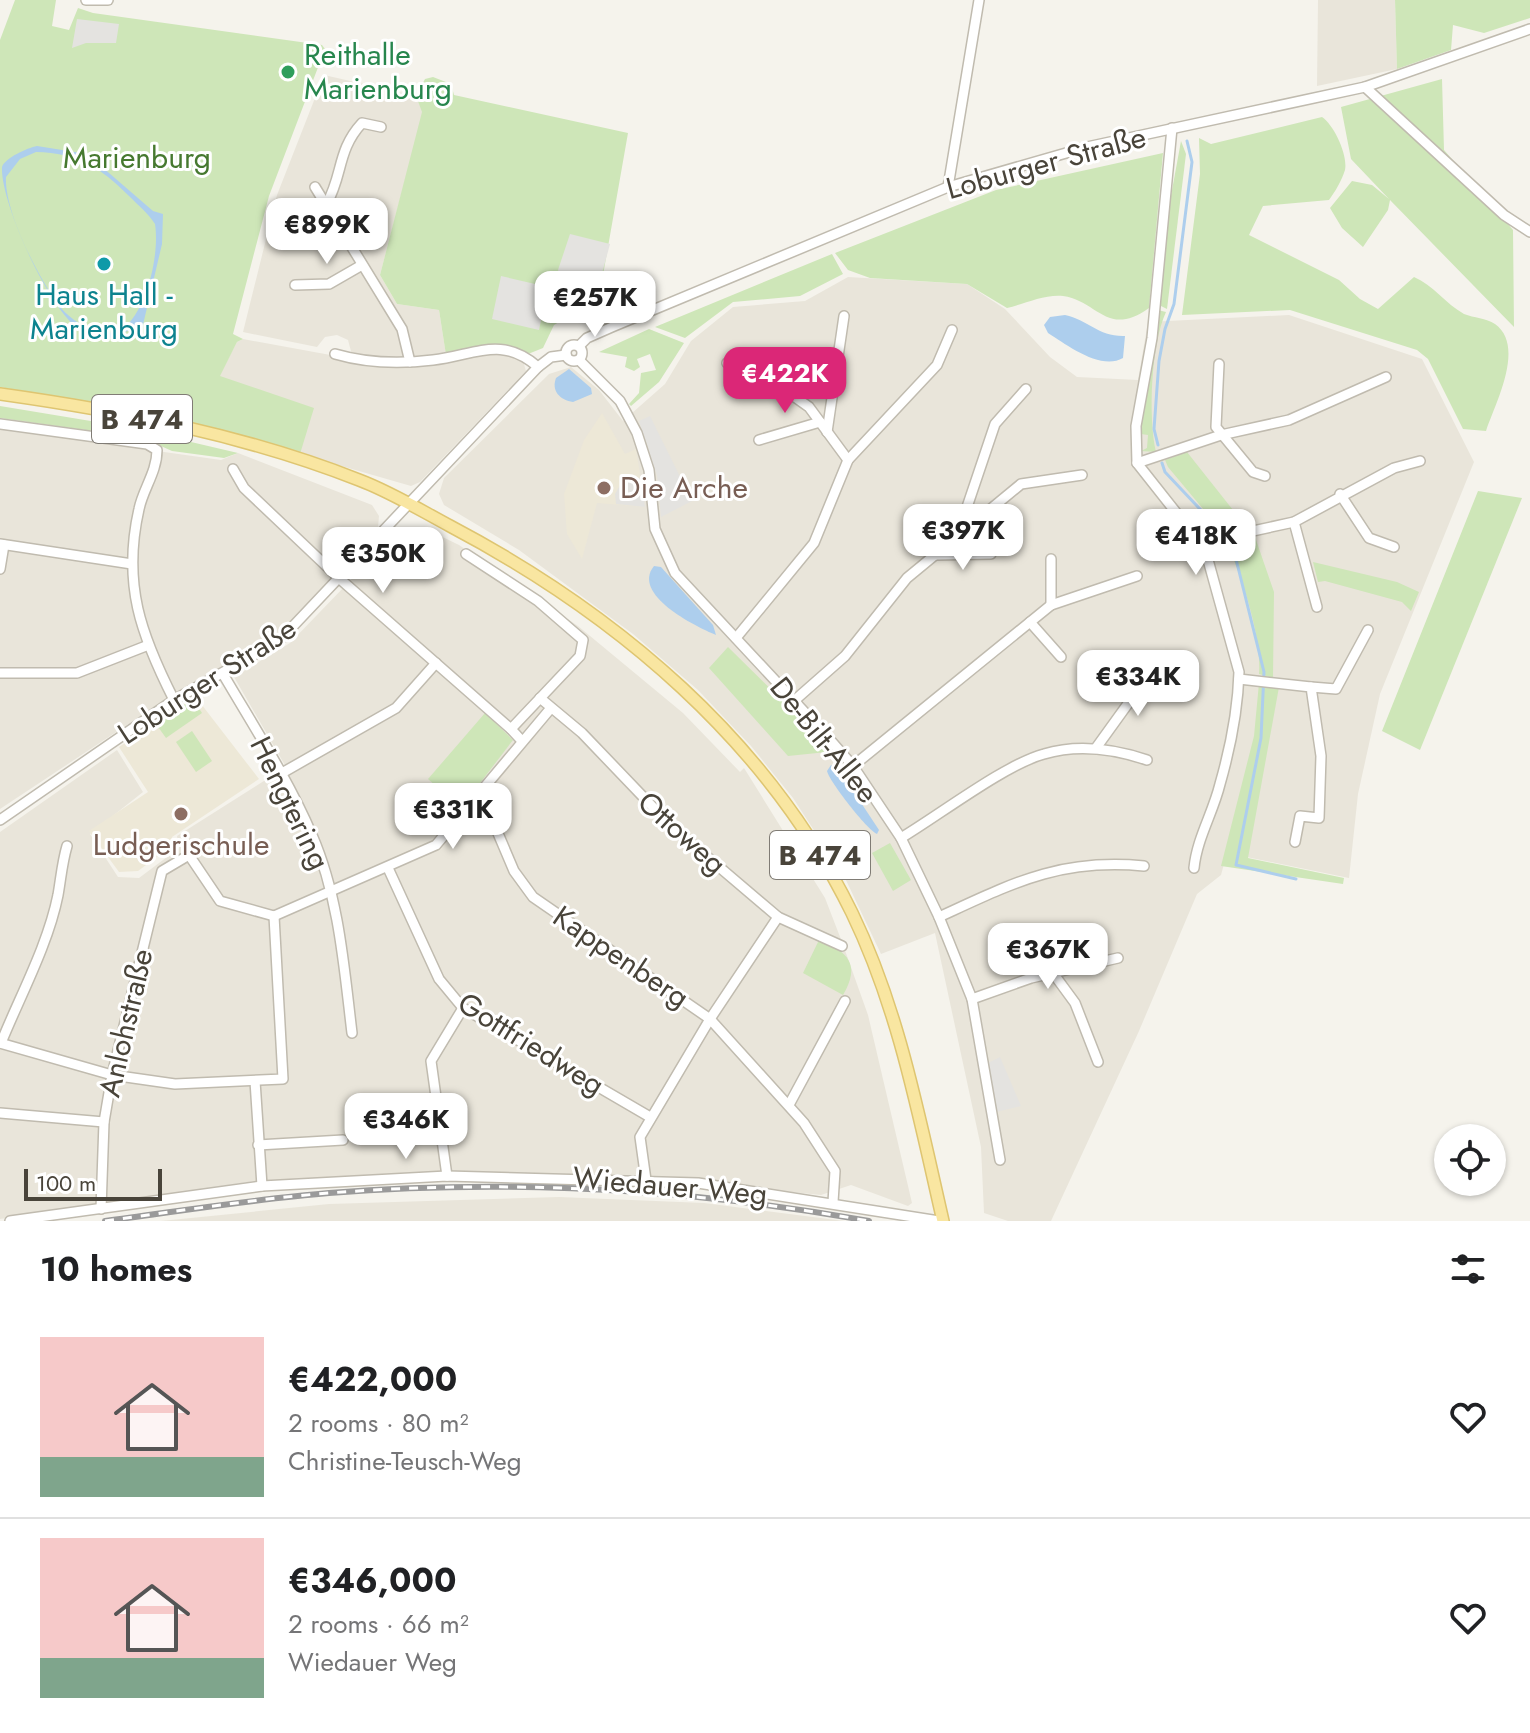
<!DOCTYPE html>
<meta charset="utf-8">
<style>
body{margin:0;font-family:Jost,sans-serif;background:#f6f6f6;color:#202124;height:100vh;display:flex;flex-direction:column;font-size:30px;white-space:nowrap}
*{box-sizing:border-box;margin:0}
p{font-size:26px;color:#757577}
.icon{flex:none;width:44px;height:44px;fill:none;stroke:currentColor;stroke-width:2;stroke-linecap:round;stroke-linejoin:round}
.map{position:relative;height:1221px;overflow:hidden}
.panel{display:flex;flex-direction:column;background:#fff;flex:1}
.panel>*{flex:none}
.tools{position:absolute;left:1434px;top:1124px;display:grid;gap:16px}
.tools a{display:grid;place-items:center;width:72px;height:72px;border-radius:50%;background:#fff;box-shadow:0 2px 6px #0004;font-size:40px}
.scale{position:absolute;left:24px;bottom:20px;width:138px;box-sizing:border-box;padding-left:8px;border:4px solid #49443a;border-top:0;font-size:22px;line-height:28px;white-space:nowrap;color:#49443a;-webkit-text-stroke:6px #fff;paint-order:stroke}
.price{position:absolute;translate:-50% -68px;padding:0 18px;border-radius:16px;background:#fff;color:#222;font-size:26px;line-height:52px;filter:drop-shadow(0 2px 4px #0008)}
.price::after{content:'';position:absolute;left:50%;top:48px;width:24px;height:18px;margin-left:-12px;background:inherit;clip-path:polygon(0 0,100% 0,50% 100%)}
.price.selected{background:#db2777;color:#fff}
ul{padding:0;list-style:none}
li{display:flex;align-items:center;gap:24px;height:200px;padding:0 40px}
li+li{border-top:2px solid #e0e0e0}
li span{display:grid;place-items:center;flex:none;width:224px;height:160px;border-radius:0px;color:#555}
li>.icon{margin-inline-start:auto}
span .icon{width:96px;height:96px;fill:#fffc;stroke-width:1}
li b{font-size:34px}
h2{display:flex;justify-content:space-between;align-items:center;height:96px;padding:0 40px;font-size:34px}
.map>svg:first-child{display:block}
.residential{fill:#e9e5da}
.education{fill:#ede8d7}
.green{fill:#cee6b8}
.parking{fill:#e4e3e0}
.water{fill:#adceed;fill-rule:evenodd}
.lines{fill:none;stroke-linecap:round;stroke-linejoin:round}
.stream{stroke:#adceed;stroke-width:3}
.minor-casing{stroke:#c0bbaf;stroke-width:12}
.major-casing{stroke:#dec571;stroke-width:14}
.minor{stroke:#fff;stroke-width:9}
.major{stroke:#f9e6a1;stroke-width:11}
.rail-casing{stroke:#9a9a9a;stroke-width:6}
.rail{stroke:#fff;stroke-width:3;stroke-dasharray:9;stroke-linecap:butt}
.leisure-dot{fill:#2e9e5b;stroke:#fff;stroke-width:3}
.culture-dot{fill:#0f9aa8;stroke:#fff;stroke-width:3}
.education-dot{fill:#8d6e63;stroke:#fff;stroke-width:3}
.labels{text-anchor:middle;stroke-width:6;stroke-linejoin:round;paint-order:stroke}
.shield{fill:#fff;stroke:#807c75;stroke-width:2}
.shield-label{font-size:28px;font-weight:bold;fill:#49443a}
.leisure-label{font-size:30px;fill:#27864d;stroke:#fff;text-anchor:start}
.park-label{font-size:30px;fill:#46792f;stroke:#fff}
.street-label{font-size:30px;fill:#49443a;stroke:#fff}
.culture-label{font-size:30px;fill:#0d838f;stroke:#fff}
.education-label{font-size:30px;fill:#785e54;stroke:#fff;text-anchor:start}
</style>
<div class="map">
<svg width="1530" height="1221" viewBox="0 0 1530 1221">
<rect width="100%" height="100%" fill="#f5f3ec"/>
<g class="residential">
<path d="M1318 0H1395L1397 69 1317 86Z"/>
<path d="M324 75 416 96 423 112 380 275 397 304 439 310 446 355 410 359 352 355 348 340 337 335 325 337 317 347 243 332 277 195Z"/>
<path d="M848 277 967 284 1005 309 1050 357 1077 377 1138 380 1148 322 1289 315 1422 359 1474 462 1380 694 1358 794 1349 878 1227 853 1221 875 1197 894 1139 1031 1051 1221H1008L984 1213 981 1147 935 933 881 954 845 878 793 798 751 746 698 690 633 634 519 550 444 505 439 494 444 478 549 374 571 367 599 390 623 421 665 384 691 341 733 307 805 301Z"/>
<path d="M243 339 385 365 437 364 482 353H499L523 361 526 371 420 482 411 486 300 454 219 376 237 342Z"/>
<path d="M0 427 147 445 157 451 221 460 238 453 372 505 379 516 378 527 287 628 175 693 0 809Z"/>
<path d="M422 527 459 545 578 626 683 713 740 772 744 768 825 898 842 942 868 1015 912 1203 908 1206 851 1185 821 1195 635 1176 440 1172 255 1181 0 1219V832L117 750 143 792 90 834 118 877 139 878 179 848 177 836 286 767 234 677 290 643 400 529Z"/>
<path d="M559 1197 704 1203 844 1221H161L329 1204Z"/>
</g>
<g class="education">
<path d="M602 413 625 454 636 449 645 507 597 503 582 559 567 534 564 494 584 440Z"/>
<path d="M195 696 259 779 172 837 173 845 138 871 119 872 89 831 148 792 119 747Z"/>
</g>
<g class="green">
<path d="M15 0H56L52 26 69 30 78 8 93 13 322 45 325 49 269 196 233 334 243 339 237 342 220 376 314 408 300 454 139 413 0 387V40Z"/>
<path d="M1395 0H1530V18L1484 33 1453 25 1451 50 1397 69Z"/>
<path d="M433 77 451 84 454 95 628 133 599 298 554 325 543 348 528 354 503 344 446 355 439 310 397 304 380 275 422 112 416 96 425 79Z"/>
<path d="M1442 79 1444 150 1513 230 1514 327 1390 200 1388 210 1363 247 1342 228 1330 208 1352 181 1372 185 1389 199 1351 159 1341 107Z"/>
<path d="M1322 117C1334 125 1348 155 1345 170 1342 180 1335 192 1329 200L1263 206 1249 235 1339 280 1360 299 1378 309 1414 277C1433 285 1446 304 1464 314 1474 318 1486 318 1495 324 1526 346 1495 404 1486 431L1463 429 1428 359 1417 350 1290 310 1182 315 1200 174 1199 138 1211 144Z"/>
<path d="M1181 141 1186 154 1167 309 1159 305 1166 223Z"/>
<path d="M1163 153 1149 308C1107 338 1098 301 1063 296 1045 294 1024 304 1007 308L967 284 870 278 848 270 835 253 996 190Z"/>
<path d="M832 254 843 274 800 296 733 302 685 338 655 327Z"/>
<path d="M1158 310 1166 312C1151 344 1148 417 1156 452L1141 451 1147 448 1148 435 1141 434V430Z"/>
<path d="M649 329 684 343 659 382 631 406 629 404 639 393 641 373 656 370 650 354 637 359 640 367 634 371 625 367 627 357 599 352Z"/>
<path d="M0 406 127 427 238 453 224 458 172 451 143 438 0 418Z"/>
<path d="M1187 452 1248 529 1224 534 1168 467 1165 460Z"/>
<path d="M1478 491 1522 498 1420 750 1382 731Z"/>
<path d="M1255 537 1274 592 1273 678 1259 674C1262 637 1242 576 1226 542Z"/>
<path d="M1313 562 1397 582 1419 592 1411 611 1402 602 1325 581 1318 582Z"/>
<path d="M728 647 793 711 827 752 788 756 709 668Z"/>
<path d="M1259 683 1279 687 1248 858 1344 878 1343 884 1221 866 1254 736Z"/>
<path d="M193 699 202 713 166 738 156 724Z"/>
<path d="M485 713 513 740 461 808 428 779Z"/>
<path d="M192 731 212 761 196 772 176 742Z"/>
<path d="M890 843 911 880 893 891 872 853Z"/>
<path d="M819 940C848 952 861 964 843 995L803 973Z"/>
</g>
<g class="parking">
<path d="M77 19 119 24 116 43H86L72 48Z"/>
<path d="M570 234 610 244 597 292 562 280 558 270Z"/>
<path d="M501 276 548 287 539 330 492 319Z"/>
<path d="M650 416 692 501 661 517 657 475 639 421Z"/>
<path d="M642 478 645 507 616 504 615 494 623 480Z"/>
<path d="M1000 1057 1021 1106 996 1112 986 1064Z"/>
</g>
<g class="water">
<path d="M37 146 87 154 153 211 163 214 162 244 142 329C120 327 113 349 84 333 51 316 0 202 2 167 5 158 27 148 37 146ZM36 152C78 153 100 167 129 196 138 205 148 213 155 224 160 255 146 317 118 332 95 335 71 322 58 304 38 277 4 210 6 177L20 159Z"/>
<path d="M1065 315C1088 320 1099 337 1125 336L1123 358C1101 371 1067 345 1048 333L1044 325 1050 317Z"/>
<path d="M569 369 591 388 592 394 573 402C560 400 551 391 556 378Z"/>
<path d="M654 566 661 567 713 625 716 635C694 626 631 594 654 566Z"/>
<path d="M831 765 840 771 879 830 877 834C867 830 829 781 827 771Z"/>
</g>
<g class="lines">
<g class="stream">
<path d="M1158 445 1154 429 1159 361 1165 329 1174 304 1192 162 1187 141"/>
<path d="M1162 463 1165 472 1232 543 1264 672 1261 738 1236 865 1296 879"/>
</g>
<defs>
<g id="minor">
<path d="M86 0H108"/>
<path d="M1365 87 1504 215 1530 232"/>
<path d="M1172 128 1152 338 1136 426 1137 463 1205 549 1239 672C1238 709 1230 749 1220 784 1213 813 1197 838 1194 868"/>
<path d="M315 187 402 329 410 362"/>
<path d="M948 187 979 0"/>
<path d="M327 203C343 175 337 150 362 123L381 127"/>
<path d="M295 285 329 284 362 265"/>
<circle cx="574" cy="353" r="8"/>
<path d="M579 346 587 338 612 327 948 187 1087 147 1365 87 1530 29"/>
<path d="M335 354C366 363 401 364 433 360 475 355 502 335 538 367"/>
<path d="M579 360 620 401 637 433 649 470 655 529 675 573 824 733 853 766 901 838 939 917 972 999 1000 1160"/>
<path d="M727 363 785 390 809 407 848 460"/>
<path d="M1219 364 1216 427 1253 472 1265 476"/>
<path d="M0 424 147 444 157 450C157 472 143 489 139 509 122 584 141 635 174 700"/>
<path d="M827 432 844 316"/>
<path d="M759 440 820 422"/>
<path d="M1137 463 1221 435 1289 420 1386 377"/>
<path d="M233 469 244 488 340 579 511 729"/>
<path d="M1340 494 1369 538 1394 547"/>
<path d="M1294 522 1317 607"/>
<path d="M965 529V513L995 424 1026 389"/>
<path d="M0 544 132 564"/>
<path d="M1205 549 1216 539 1294 522 1394 468 1420 461"/>
<path d="M466 554 538 601 583 640 580 656 511 729 522 741"/>
<path d="M936 555 991 554"/>
<path d="M0 569 4 545"/>
<path d="M1051 605V559"/>
<path d="M1030 622 1061 657"/>
<path d="M736 638 814 543 848 460 937 365 952 330"/>
<path d="M0 673H77L146 646"/>
<path d="M223 674C254 727 288 779 312 835 339 897 344 967 352 1033"/>
<path d="M1239 679 1311 687 1321 756 1319 818 1300 816 1295 842"/>
<path d="M1311 687 1336 689 1368 630"/>
<path d="M540 698 582 733 671 826 778 917 842 946"/>
<path d="M795 700 845 656 907 578 1021 484 1082 475"/>
<path d="M1096 748 1153 669"/>
<path d="M853 766 1051 605 1137 576"/>
<path d="M282 773 396 708 436 663"/>
<path d="M480 791 514 871 533 897 710 1019 804 1123 835 1171 833 1202"/>
<path d="M0 820 174 700 280 640 538 367 551 357 566 355"/>
<path d="M901 838C938 816 1006 764 1044 754 1078 744 1114 749 1147 760"/>
<path d="M388 868 439 979 463 1008 650 1117"/>
<path d="M274 916 436 845 551 708"/>
<path d="M939 917C1013 883 1060 858 1144 866"/>
<path d="M1053 973 1075 1003 1098 1062"/>
<path d="M972 999 1031 978 1118 958"/>
<path d="M0 1043 112 1075 175 1084 283 1079 274 916"/>
<path d="M1 1043C20 996 48 945 58 895 61 878 62 863 67 846"/>
<path d="M255 1081 262 1186"/>
<path d="M790 1103 845 1001"/>
<path d="M0 1113 104 1122"/>
<path d="M258 1145 343 1140"/>
<path d="M447 1176 431 1061 463 1008"/>
<path d="M646 1180 640 1137 710 1019 778 917"/>
<path d="M101 1209 104 1122 112 1075 162 871 189 855 220 901 274 916"/>
<path d="M10 1221 262 1186 447 1176 698 1183 939 1221"/>
</g>
<path id="major" d="M0 394C121 411 245 435 359 480 391 492 420 510 450 526 617 614 768 741 852 913 899 1010 919 1117 943 1221"/>
</defs>
<use href="#minor" class="minor-casing"/>
<use href="#major" class="major-casing"/>
<use href="#minor" class="minor"/>
<use href="#major" class="major"/>
<defs>
<path id="rail" d="M105 1221C180 1211 254 1199 329 1193 509 1179 691 1189 869 1221"/>
</defs>
<use href="#rail" class="rail-casing"/>
<use href="#rail" class="rail"/>
</g>
<circle class="leisure-dot" cx="288" cy="72" r="8"/>
<circle class="culture-dot" cx="104" cy="264" r="8"/>
<g class="education-dot">
<circle cx="604" cy="488" r="8"/>
<circle cx="181" cy="814" r="8"/>
</g>
<g class="labels">
<g class="shield">
<rect x="92" y="395" width="100" height="48" rx="6"/>
<rect x="770" y="831" width="100" height="48" rx="6"/>
</g>
<g class="shield-label">
<text x="142" y="429">B 474</text>
<text x="820" y="865">B 474</text>
</g>
<g class="leisure-label">
<text x="304" y="65">Reithalle<tspan x="304" dy="34">Marienburg</tspan></text>
</g>
<g class="park-label">
<text x="137" y="168">Marienburg</text>
</g>
<g class="street-label">
<text transform="translate(1046 163) rotate(-15)" y="10">Loburger Straße</text>
<text transform="translate(207 681) rotate(-33)" y="10">Loburger Straße</text>
<text transform="translate(824 740) rotate(51)" y="10">De-Bilt-Allee</text>
<text transform="translate(290 803) rotate(64)" y="10">Hengtering</text>
<text transform="translate(682 833) rotate(42)" y="10">Ottoweg</text>
<text transform="translate(621 957) rotate(34)" y="10">Kappenberg</text>
<text transform="translate(126 1023) rotate(-77)" y="10">Anlohstraße</text>
<text transform="translate(531 1044) rotate(32)" y="10">Gottfriedweg</text>
<text transform="translate(670 1186) rotate(5)" y="10">Wiedauer Weg</text>
</g>
<g class="culture-label">
<text x="104" y="305">Haus Hall -<tspan x="104" dy="34">Marienburg</tspan></text>
</g>
<g class="education-label">
<text x="620" y="498">Die Arche</text>
<text x="181" y="855" text-anchor="middle">Ludgerischule</text>
</g>
</g>
</svg>
<div class="tools">
<a><svg class="icon" aria-label="locate" viewBox="0 0 24 24"><circle cx="12" cy="12" r="6"/><path d="M12 2v4M12 18v4M2 12h4M18 12h4"/></svg></a>
</div>
<div class="scale">100 m</div>
<b class="price" style="left:327px;top:266px">€899K</b>
<b class="price" style="left:595px;top:339px">€257K</b>
<b class="price selected" style="left:785px;top:415px">€422K</b>
<b class="price" style="left:963px;top:572px">€397K</b>
<b class="price" style="left:1196px;top:577px">€418K</b>
<b class="price" style="left:383px;top:595px">€350K</b>
<b class="price" style="left:1138px;top:718px">€334K</b>
<b class="price" style="left:453px;top:851px">€331K</b>
<b class="price" style="left:1048px;top:991px">€367K</b>
<b class="price" style="left:406px;top:1161px">€346K</b>
</div>
<section class="panel">
<h2>10 homes<svg class="icon" aria-label="filters" viewBox="0 0 24 24"><path d="M4 7h16M4 17h16"/><circle cx="9" cy="7" r="2"/><circle cx="15" cy="17" r="2"/></svg></h2>
<ul>
<li><span style="background:linear-gradient(#f6c9c9 75%,#7fa58c 0)"><svg class="icon" aria-label="home" viewBox="0 0 24 24"><path d="M3 11l9-7 9 7M6 9v11h12V9"/></svg></span><div><b>€422,000</b><p>2 rooms · 80 m²</p><p>Christine-Teusch-Weg</p></div><svg class="icon" aria-label="heart" viewBox="0 0 24 24"><path d="M12 20l-8-8c-3-5 5-10 8-4 3-6 11-1 8 4z"/></svg></li>
<li><span style="background:linear-gradient(#f6c9c9 75%,#7fa58c 0)"><svg class="icon" aria-label="home" viewBox="0 0 24 24"><path d="M3 11l9-7 9 7M6 9v11h12V9"/></svg></span><div><b>€346,000</b><p>2 rooms · 66 m²</p><p>Wiedauer Weg</p></div><svg class="icon" aria-label="heart" viewBox="0 0 24 24"><path d="M12 20l-8-8c-3-5 5-10 8-4 3-6 11-1 8 4z"/></svg></li>
</ul>
</section>
